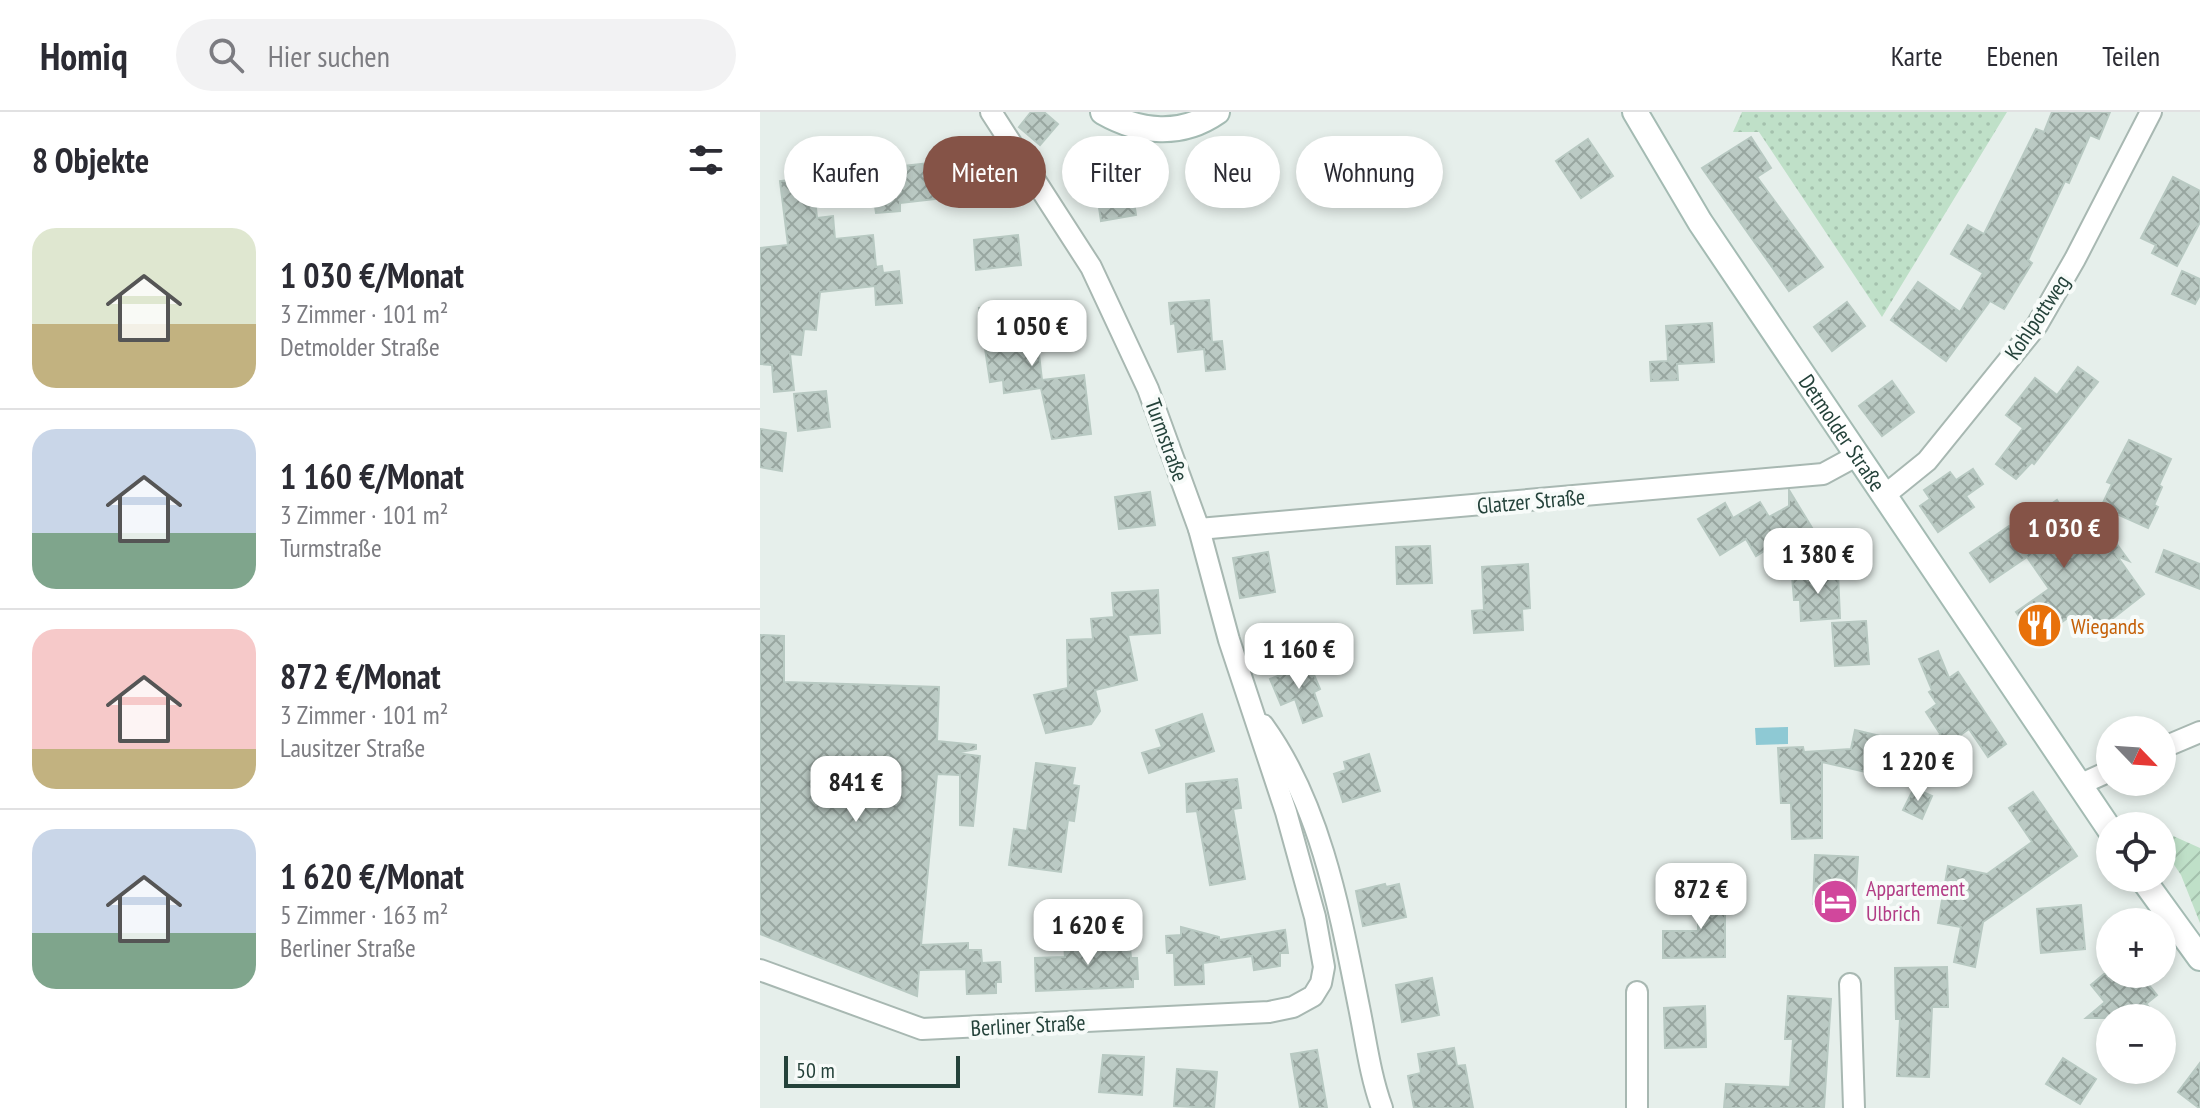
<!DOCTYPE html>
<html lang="de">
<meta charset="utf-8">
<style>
body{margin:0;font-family:"PT Sans Narrow",sans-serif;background:#f2f2f3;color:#2b2b33;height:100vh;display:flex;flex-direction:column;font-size:30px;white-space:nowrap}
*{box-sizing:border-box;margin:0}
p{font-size:26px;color:#7c7c81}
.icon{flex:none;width:44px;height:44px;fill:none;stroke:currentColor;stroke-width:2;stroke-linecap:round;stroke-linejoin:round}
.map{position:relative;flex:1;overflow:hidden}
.sheet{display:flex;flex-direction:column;background:#fff;width:760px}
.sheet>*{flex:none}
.top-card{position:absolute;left:24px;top:24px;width:760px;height:72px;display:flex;gap:16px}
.needle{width:52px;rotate:115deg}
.buttons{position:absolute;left:1336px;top:604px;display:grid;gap:16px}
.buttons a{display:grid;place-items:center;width:80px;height:80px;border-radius:50%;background:#fff;box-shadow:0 4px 12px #0003;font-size:40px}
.scale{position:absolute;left:24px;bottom:20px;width:176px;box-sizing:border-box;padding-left:8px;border:4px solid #24423a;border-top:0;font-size:22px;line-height:28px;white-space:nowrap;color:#24423a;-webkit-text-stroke:6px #f7fbf9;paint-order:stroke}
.price{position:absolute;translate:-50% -68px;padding:0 18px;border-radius:16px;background:#fff;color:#222;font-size:26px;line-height:52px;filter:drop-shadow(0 2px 4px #0008)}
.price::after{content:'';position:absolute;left:50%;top:48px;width:24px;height:18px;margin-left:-12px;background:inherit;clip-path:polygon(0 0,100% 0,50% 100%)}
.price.on{background:#855347;color:#fff}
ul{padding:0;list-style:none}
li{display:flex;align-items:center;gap:24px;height:200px;padding:0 32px}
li+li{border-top:2px solid #e1e1e2}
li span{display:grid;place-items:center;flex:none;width:224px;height:160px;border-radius:24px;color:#555}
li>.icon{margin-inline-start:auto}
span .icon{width:96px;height:96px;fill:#fffc;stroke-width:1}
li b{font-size:34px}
h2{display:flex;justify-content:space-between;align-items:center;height:96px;padding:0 32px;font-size:34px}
.chip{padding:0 28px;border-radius:36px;background:#fff;box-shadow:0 4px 12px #0003;font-size:28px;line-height:72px}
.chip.on{background:#855347;color:#fff}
header{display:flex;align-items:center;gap:48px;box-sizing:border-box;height:112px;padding:0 40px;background:#fff;border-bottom:2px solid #e1e1e2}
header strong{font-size:38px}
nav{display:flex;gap:44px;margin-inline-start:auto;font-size:28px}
.search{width:560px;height:72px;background:#f2f2f3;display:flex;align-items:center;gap:20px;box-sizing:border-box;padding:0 28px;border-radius:44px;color:#7c7c81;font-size:30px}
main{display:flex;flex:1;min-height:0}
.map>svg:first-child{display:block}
.grass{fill:url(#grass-dots)}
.garden{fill:url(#garden-furrows)}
.water{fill:#8ec9d4}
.building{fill:url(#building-cross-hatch);stroke:#b8c9c2;stroke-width:2}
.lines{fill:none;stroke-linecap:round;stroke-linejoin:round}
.minor-casing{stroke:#a8b8b2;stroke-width:24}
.secondary-casing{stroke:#a4bbb3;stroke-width:28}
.minor{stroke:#fff;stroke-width:20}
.secondary{stroke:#fff;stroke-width:24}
.labels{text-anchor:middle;stroke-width:8;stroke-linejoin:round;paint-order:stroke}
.street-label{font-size:22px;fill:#24423a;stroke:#f7fbf9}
.food-label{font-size:22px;fill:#c56008;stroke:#f7fbf9;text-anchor:start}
.hotel-label{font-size:22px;fill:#b23c85;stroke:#f7fbf9;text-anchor:start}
</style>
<header>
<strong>Homiq</strong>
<div class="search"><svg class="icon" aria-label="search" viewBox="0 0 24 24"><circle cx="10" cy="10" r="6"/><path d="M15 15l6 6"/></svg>Hier suchen</div>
<nav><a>Karte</a><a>Ebenen</a><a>Teilen</a></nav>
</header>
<main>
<section class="sheet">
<h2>8 Objekte<svg class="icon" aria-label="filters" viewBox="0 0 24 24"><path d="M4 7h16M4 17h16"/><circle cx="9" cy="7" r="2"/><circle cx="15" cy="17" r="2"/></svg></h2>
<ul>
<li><span style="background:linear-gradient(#dfe7d0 60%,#c2b280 0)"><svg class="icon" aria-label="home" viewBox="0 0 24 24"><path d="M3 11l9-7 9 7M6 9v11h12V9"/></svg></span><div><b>1 030 €/Monat</b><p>3 Zimmer · 101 m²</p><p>Detmolder Straße</p></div></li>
<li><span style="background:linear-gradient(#c9d6e8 65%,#7fa58c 0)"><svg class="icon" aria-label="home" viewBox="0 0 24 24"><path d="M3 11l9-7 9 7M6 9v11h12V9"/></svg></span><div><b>1 160 €/Monat</b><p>3 Zimmer · 101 m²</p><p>Turmstraße</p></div></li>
<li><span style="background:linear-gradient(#f6c9c9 75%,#c2b280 0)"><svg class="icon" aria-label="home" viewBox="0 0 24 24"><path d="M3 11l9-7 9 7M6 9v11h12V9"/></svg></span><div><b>872 €/Monat</b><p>3 Zimmer · 101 m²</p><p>Lausitzer Straße</p></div></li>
<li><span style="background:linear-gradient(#c9d6e8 65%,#7fa58c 0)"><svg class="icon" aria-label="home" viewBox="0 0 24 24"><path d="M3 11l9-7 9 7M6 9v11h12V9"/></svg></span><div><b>1 620 €/Monat</b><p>5 Zimmer · 163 m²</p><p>Berliner Straße</p></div></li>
</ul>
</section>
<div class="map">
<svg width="1440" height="996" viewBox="0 0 1440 996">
<defs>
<pattern id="grass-dots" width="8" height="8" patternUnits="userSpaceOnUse" patternTransform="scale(2)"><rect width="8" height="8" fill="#bfe0c8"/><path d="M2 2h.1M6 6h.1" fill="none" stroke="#a4c1ad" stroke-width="1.8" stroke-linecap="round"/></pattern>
<pattern id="garden-furrows" width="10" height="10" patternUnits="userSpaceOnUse" patternTransform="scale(2)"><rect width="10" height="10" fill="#bfe0c8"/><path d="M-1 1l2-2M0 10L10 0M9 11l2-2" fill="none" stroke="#a4c1ad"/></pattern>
<pattern id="building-cross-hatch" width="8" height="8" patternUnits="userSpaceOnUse" patternTransform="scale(2)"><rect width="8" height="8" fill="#bbcac4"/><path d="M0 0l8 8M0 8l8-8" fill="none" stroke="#98a6a0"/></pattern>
</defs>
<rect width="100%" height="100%" fill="#e6efeb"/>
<path class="grass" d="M982 0H1247L1122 205 999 20H973Z"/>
<path class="garden" d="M1411 723 1440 736V811L1421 763 1406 741Z"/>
<path class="water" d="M1028 615V632L996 633 995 616Z"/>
<g class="building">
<path d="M271 0H284L298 12 280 33 259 15Z"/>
<path d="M1292 0H1350L1339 27 1330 23 1309 71 1305 69 1268 148 1272 151 1244 197 1230 189 1186 249 1131 208 1158 170 1200 200 1223 161 1191 142 1208 113 1224 122 1276 17 1284 20Z"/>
<path d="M991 25 1011 56 997 65 1063 155 1029 179 942 56Z"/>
<path d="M828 27 853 64 821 86 796 49Z"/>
<path d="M205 47 207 54 231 49 236 88 211 90 210 83 140 91V99L116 101 111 65 136 62 135 55Z"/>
<path d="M53 65 57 106 73 104 75 127 113 123 116 155 122 154 123 161 139 159 142 191 116 193 115 174 60 180 56 218 44 217 41 243 30 242 34 278 14 280 12 253 0 252V136L28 133 20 69Z"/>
<path d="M1413 65 1440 79V110L1417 154 1392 141 1396 133 1381 126Z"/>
<path d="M372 77 376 103 341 109 337 82Z"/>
<path d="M258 123 261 153 216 158 214 128Z"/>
<path d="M1422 159 1440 167V183L1435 192 1412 182Z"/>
<path d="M449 188 452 230 462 229 465 257 446 259 444 237 418 240 415 211 411 212 409 191Z"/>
<path d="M273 190 282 268 324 263 331 322 292 327 281 276 244 281 243 268 230 270 219 196Z"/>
<path d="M1087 190 1105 214 1072 239 1054 215Z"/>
<path d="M952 211 954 250 917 252 918 268 891 269 890 250 908 249 906 214Z"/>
<path d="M1318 255 1338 270 1274 352 1272 350 1256 367 1236 352 1263 316 1246 303 1275 266 1297 283Z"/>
<path d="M1132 269 1154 300 1122 324 1099 294Z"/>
<path d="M66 279 70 315 38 319 34 282Z"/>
<path d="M0 317 26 321 22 359 0 355Z"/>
<path d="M1369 328 1411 347 1399 373 1402 375 1394 393 1398 395 1388 416 1341 395 1352 372 1347 370Z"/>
<path d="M1213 357 1223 372 1206 384 1214 395 1178 420 1160 394 1170 387 1164 378 1190 360 1196 368Z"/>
<path d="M1029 378 1060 429 1031 446 1030 423 996 444 986 427 960 443 938 407 965 391 973 406 1000 390 1009 405 1029 394Z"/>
<path d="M390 380 395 413 359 417 355 385Z"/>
<path d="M1297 388 1304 399 1309 396 1329 424 1337 405 1369 449 1357 444 1384 482 1329 525 1313 502 1276 529 1256 500 1289 477 1267 445 1230 470 1210 441 1249 414 1252 417 1263 409 1264 411Z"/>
<path d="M670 434 672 471 637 472 636 435Z"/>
<path d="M1404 438 1440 452V477L1396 460Z"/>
<path d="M508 440 515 480 480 486 473 446Z"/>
<path d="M768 452 770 496 762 497 763 518 714 521 712 499 724 498 722 455Z"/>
<path d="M1078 461 1080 506 1041 509 1040 488H1034L1032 464Z"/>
<path d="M398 478 400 521 368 523 377 568 335 578 340 599 331 612 286 621 274 583 308 576 307 528 333 527 331 507 354 505 352 481Z"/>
<path d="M1106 509 1109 552 1075 554 1072 511Z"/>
<path d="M0 523 24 524V570L179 575 177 629 216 633V637L196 641 220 644 213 714 200 713V663L177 662 161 833 208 831V838H221L222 851 240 850 241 870H236V881L207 882 206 857 159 858 157 884 0 822Z"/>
<path d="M1178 539 1189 566 1198 560 1246 632 1228 645 1209 617 1169 645 1182 618 1179 620 1166 600 1177 592 1169 580 1172 578 1159 547Z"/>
<path d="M549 551 560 577 554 580 562 604 543 611 535 587 521 593 510 567Z"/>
<path d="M442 602 454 639 389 661 382 641 402 635 396 618Z"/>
<path d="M1095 618 1141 629 1134 655 1123 664 1062 650V726L1032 727 1031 691H1021L1018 636 1043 635 1044 640 1091 637Z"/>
<path d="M609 642 620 679 583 690 574 662 586 658 584 650Z"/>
<path d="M276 651 315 656 312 673 319 674 314 709 308 708 301 760 249 753 254 717 267 719Z"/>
<path d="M477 667 481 696 473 697 485 767 450 773 437 699 427 700 426 672Z"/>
<path d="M1154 676 1172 684 1162 707 1143 698Z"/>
<path d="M1273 680 1317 744 1223 810 1215 855 1194 850 1201 815 1178 811 1188 754 1227 762 1272 730 1249 696Z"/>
<path d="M1055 743 1098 745 1095 794 1053 792Z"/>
<path d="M625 772 626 775 639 772 646 805 603 814 596 779Z"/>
<path d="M938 780H965V845L903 846V819H938Z"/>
<path d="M1321 793 1325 837 1281 841 1277 797Z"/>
<path d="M421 815 459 825V828L525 818 528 841H520V854L494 858 492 844 443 851 444 872 415 873 414 841H407L406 824 421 823Z"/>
<path d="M369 826 371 846H377L378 867H373V875L276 879 275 846 305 845 304 832Z"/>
<path d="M1187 855 1188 895H1172L1169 965 1137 964 1140 907H1136L1135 856Z"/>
<path d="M1344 862H1380L1397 883 1386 892 1400 906H1326L1345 890 1331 873Z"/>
<path d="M672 866 679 903 642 910 636 873Z"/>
<path d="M1028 884 1071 887 1064 996H964L966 972 1030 975 1033 927H1025Z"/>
<path d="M945 894 946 935 905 936 904 896Z"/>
<path d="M694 936 697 954 705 953 713 996H654L648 964 661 961 658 942Z"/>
<path d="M557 938 567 996H540L531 942Z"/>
<path d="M343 943 384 945 382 983 339 980Z"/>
<path d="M1303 946 1336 967 1320 992 1286 972Z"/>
<path d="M1440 951V996H1439L1418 980Z"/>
<path d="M417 957 457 960 454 996 414 994Z"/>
</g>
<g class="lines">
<defs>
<g id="minor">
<path d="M1125 383 1167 349 1277 213 1315 147 1391 0"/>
<path d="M439 417 1063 362 1098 343"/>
<path d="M503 613C561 693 580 800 599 895 606 929 610 963 622 996"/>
<path d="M1402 636 1440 620"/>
<path d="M1319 673 1350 659"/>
<path d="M0 858 162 917 509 900 533 895 553 884 561 871 564 855 555 805 526 700 469 528 439 417 388 277 331 155 231 0"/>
<path d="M1090 872 1094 996"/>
<path d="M877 996V880"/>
</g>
<g id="secondary">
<path d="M343 0C380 21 421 25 457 0"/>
<path id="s1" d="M875 0 940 110 1350 718"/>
<path d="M1382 766 1440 846"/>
</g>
</defs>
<use href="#minor" class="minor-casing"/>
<use href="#secondary" class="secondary-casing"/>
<use href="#minor" class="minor"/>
<use href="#secondary" class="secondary"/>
</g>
<defs>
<symbol id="restaurant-disc" viewBox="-11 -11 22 22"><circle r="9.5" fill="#e8710a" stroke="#f7fbf9"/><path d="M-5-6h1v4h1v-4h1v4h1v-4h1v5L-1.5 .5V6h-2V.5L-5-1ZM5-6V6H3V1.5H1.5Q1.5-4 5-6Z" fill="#fff"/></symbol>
<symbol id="hotel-disc" viewBox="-11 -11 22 22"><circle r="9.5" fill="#d1479c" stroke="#f7fbf9"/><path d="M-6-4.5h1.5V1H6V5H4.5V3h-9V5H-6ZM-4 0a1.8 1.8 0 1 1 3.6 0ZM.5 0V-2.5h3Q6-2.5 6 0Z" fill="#fff"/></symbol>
</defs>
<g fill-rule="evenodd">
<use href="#restaurant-disc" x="1254" y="488" width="51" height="51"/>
<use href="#hotel-disc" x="1050" y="764" width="51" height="51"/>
</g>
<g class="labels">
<g class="street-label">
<text transform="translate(1277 205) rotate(-56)" y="8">Kohlpottweg</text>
<text dy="8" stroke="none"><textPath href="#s1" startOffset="382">Detmolder Straße</textPath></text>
<text transform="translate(407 328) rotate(70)" y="8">Turmstraße</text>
<text transform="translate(771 389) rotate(-5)" y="8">Glatzer Straße</text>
<text transform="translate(268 913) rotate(-3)" y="8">Berliner Straße</text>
</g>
<g class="food-label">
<text x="1311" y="522">Wiegands</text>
</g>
<g class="hotel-label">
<text x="1106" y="784">Appartement<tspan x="1106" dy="25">Ulbrich</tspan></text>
</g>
</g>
</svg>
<div class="buttons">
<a><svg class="needle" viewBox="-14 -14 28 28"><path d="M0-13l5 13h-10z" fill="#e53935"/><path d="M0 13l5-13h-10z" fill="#7c7c81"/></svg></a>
<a><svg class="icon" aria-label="locate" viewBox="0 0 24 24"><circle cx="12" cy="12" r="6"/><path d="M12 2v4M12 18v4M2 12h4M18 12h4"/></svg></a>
<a>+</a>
<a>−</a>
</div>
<div class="scale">50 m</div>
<b class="price" style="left:272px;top:256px">1 050 €</b>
<b class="price on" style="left:1304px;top:458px">1 030 €</b>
<b class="price" style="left:1058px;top:484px">1 380 €</b>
<b class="price" style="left:539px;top:579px">1 160 €</b>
<b class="price" style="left:1158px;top:691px">1 220 €</b>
<b class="price" style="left:96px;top:712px">841 €</b>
<b class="price" style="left:941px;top:819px">872 €</b>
<b class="price" style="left:328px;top:855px">1 620 €</b>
<div class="top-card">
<a class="chip">Kaufen</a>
<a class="chip on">Mieten</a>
<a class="chip">Filter</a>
<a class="chip">Neu</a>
<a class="chip">Wohnung</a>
</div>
</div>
</main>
